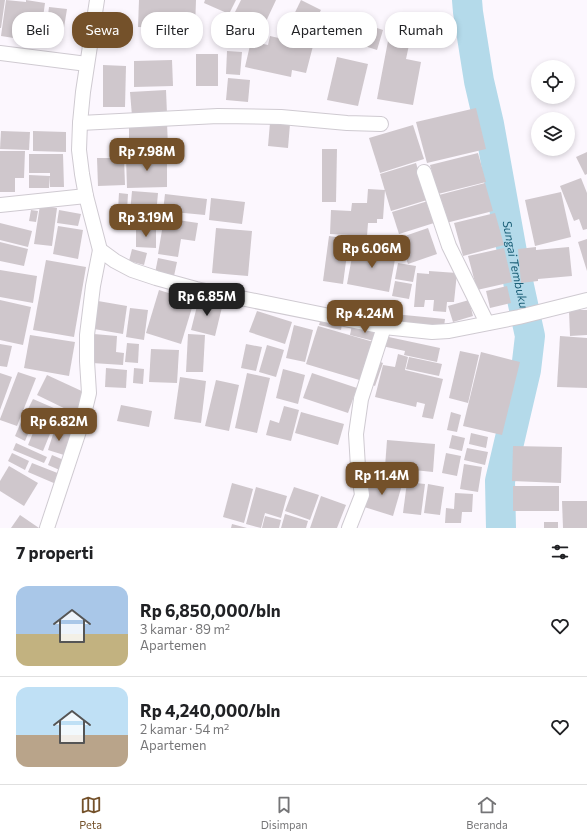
<!DOCTYPE html>
<html lang="id">
<meta charset="utf-8">
<style>
body{margin:0;font-family:Commissioner,sans-serif;background:#f6f6f6;color:#202124;height:100vh;display:flex;flex-direction:column;font-size:15px;white-space:nowrap}
*{box-sizing:border-box;margin:0}
p{font-size:13px;color:#757577}
.icon{flex:none;width:22px;height:22px;fill:none;stroke:currentColor;stroke-width:2;stroke-linecap:round;stroke-linejoin:round}
.map{position:relative;height:528px;overflow:hidden}
.sheet{display:flex;flex-direction:column;background:#fff;flex:1}
.sheet>*{flex:none}
.hud{position:absolute;left:12px;top:12px;width:563px;height:36px;display:flex;gap:8px}
.tools{position:absolute;left:531px;top:60px;display:grid;gap:8px}
.tools a{display:grid;place-items:center;width:44px;height:44px;border-radius:50%;background:#fff;box-shadow:0 2px 6px #0003;font-size:20px}
.price{position:absolute;translate:-50% -34px;padding:0 9px;border-radius:8px;background:#74512a;color:#fff;font-size:13px;line-height:26px;filter:drop-shadow(0 1px 2px #0008)}
.price::after{content:'';position:absolute;left:50%;top:24px;width:12px;height:9px;margin-left:-6px;background:inherit;clip-path:polygon(0 0,100% 0,50% 100%)}
.price.selected{background:#222;color:#fff}
ul{padding:0;list-style:none}
li{display:flex;align-items:center;gap:12px;height:100px;padding:0 16px}
li+li{border-top:1px solid #e0e0e0}
li span{display:grid;place-items:center;flex:none;width:112px;height:80px;border-radius:12px;color:#555}
li>.icon{margin-inline-start:auto}
span .icon{width:48px;height:48px;fill:#fffc;stroke-width:1}
li b{font-size:17px}
h2{display:flex;justify-content:space-between;align-items:center;height:48px;padding:0 16px;font-size:17px}
.pill{padding:0 14px;border-radius:16px;background:#fff;box-shadow:0 2px 6px #0003;font-size:14px;line-height:36px}
.pill.selected{background:#74512a;color:#fff}
.dock{display:flex;justify-content:space-around;align-items:center;height:56px;border-top:1px solid #e0e0e0;background:#fff;font-size:11px;color:#757577}
.dock a{display:grid;justify-items:center;gap:2px}
.dock .selected{color:#74512a}
.map>svg:first-child{display:block}
.lines{fill:none;stroke-linecap:round;stroke-linejoin:round}
.river{stroke:#b4daea;stroke-width:30}
.building{fill:#cfc7cc}
.street-casing{stroke:#cfcad1;stroke-width:16}
.street{stroke:#fff;stroke-width:14}
.labels{text-anchor:middle;stroke-width:4;stroke-linejoin:round;paint-order:stroke}
.water-label{font-size:12px;font-style:italic;fill:#1b5f77;stroke:#fcf7fe}
</style>
<div class="map">
<svg width="587" height="528" viewBox="0 0 587 528">
<rect width="100%" height="100%" fill="#fcf7fe"/>
<g class="lines">
<path class="river" id="s1" d="M467 0 468 12 479 81 489 124 514 263 530 336 526 370 500 481 501 528"/>
</g>
<g class="building">
<path d="M0 0H5L1 28H0Z"/>
<path d="M6 0 26 2V0L45 3 40 39 21 37 20 39 1 36Z"/>
<path d="M139 0H196L195 29 138 27Z"/>
<path d="M205 0H236L229 14 204 3Z"/>
<path d="M241 0H276L261 32 232 18Z"/>
<path d="M301 0 321 10 305 40 286 31Z"/>
<path d="M49 7 67 9 62 40 45 38Z"/>
<path d="M356 21 383 30 377 50 349 41Z"/>
<path d="M270 36 313 46 306 73 292 70 291 77 245 67 251 41 268 45Z"/>
<path d="M388 41 409 45 406 59 421 62 413 105 377 99Z"/>
<path d="M227 51 242 52 240 75 226 74Z"/>
<rect x="196" y="54" width="22" height="32"/>
<path d="M337 57 368 64 358 106 327 100Z"/>
<path d="M172 60 173 86 134 87V61Z"/>
<path d="M103 65 126 66 125 107H103Z"/>
<path d="M228 78 250 80 248 102 226 100Z"/>
<path d="M166 90 167 114 132 116 130 92Z"/>
<path d="M476 108 486 149 427 163 416 122Z"/>
<path d="M167 123 168 147 129 148V124Z"/>
<path d="M270 123 290 124 288 148 268 146Z"/>
<path d="M413 125 424 159 380 173 369 138Z"/>
<path d="M1 131 30 132 29 150 0 149Z"/>
<path d="M33 131 66 132V152L33 151Z"/>
<path d="M322 149H337L336 202H322Z"/>
<path d="M0 151H25L24 178H15V192H0Z"/>
<path d="M587 152V174L585 175 576 157Z"/>
<path d="M478 153 486 182 438 194 430 165Z"/>
<path d="M29 154H63L64 187H50V173H29Z"/>
<path d="M126 157H167V187L127 188Z"/>
<path d="M97 158H124L125 185 98 186Z"/>
<path d="M416 163 427 200 391 211 380 174Z"/>
<path d="M29 175 50 176 49 188H29Z"/>
<path d="M581 178 587 193V229L583 230 579 219 574 221 560 186Z"/>
<path d="M485 183 493 211 446 223 439 195Z"/>
<path d="M368 189 385 190 383 219H377V223H368L367 236 330 234 331 210 351 211 352 203H367Z"/>
<path d="M132 191 158 193 155 226 129 224Z"/>
<path d="M561 192 571 237 535 246 525 200Z"/>
<path d="M119 193 128 194 127 210H118Z"/>
<path d="M165 194 207 199 205 215 163 211Z"/>
<path d="M211 198 245 202 242 224 209 220Z"/>
<path d="M428 201 434 223 399 234 392 212Z"/>
<path d="M40 205 57 208 52 246 34 244Z"/>
<path d="M31 210 38 211 36 222 29 221Z"/>
<path d="M59 210 81 214 78 226 57 223Z"/>
<rect x="116" y="211" width="9" height="7"/>
<path d="M495 213 504 245 463 256 454 223Z"/>
<path d="M164 218 198 223 195 241 181 239 178 257 158 254Z"/>
<path d="M0 223 32 231 28 247 0 240Z"/>
<path d="M58 226 83 230 78 259 53 254Z"/>
<path d="M216 228 252 231 248 276 212 273Z"/>
<path d="M428 228 437 254 408 264 399 238Z"/>
<path d="M136 229 156 230V248L136 247Z"/>
<path d="M329 236 349 239 343 284 323 281Z"/>
<path d="M587 239V271L578 242Z"/>
<path d="M0 242 28 249 24 266 0 261Z"/>
<path d="M354 246 396 254 389 292 347 284Z"/>
<path d="M536 247V250L569 247 572 276 538 279V281L521 283 518 249Z"/>
<path d="M504 248 512 282 477 290 468 256Z"/>
<path d="M132 249 147 253 144 265 129 261Z"/>
<path d="M158 258 177 262 174 276 155 273Z"/>
<path d="M46 260 86 267 74 337 33 330Z"/>
<path d="M398 263 416 266 413 282 395 279Z"/>
<path d="M0 270 37 276 33 303 0 297Z"/>
<path d="M429 271 457 273 454 302H447L446 312 433 311 434 300H425L424 307H414L417 273 429 274Z"/>
<path d="M395 281 412 284 409 299 392 296Z"/>
<path d="M507 286 511 303 490 308 486 291Z"/>
<path d="M159 290 194 301 181 344 146 333Z"/>
<path d="M199 298 223 303 215 336 191 330Z"/>
<path d="M0 300 31 307 23 345 0 340Z"/>
<path d="M469 300 473 316 453 322 448 306Z"/>
<path d="M98 301 127 306 123 334 94 329Z"/>
<path d="M130 308 148 310 144 340 126 337Z"/>
<path d="M569 310H587V335L570 336Z"/>
<path d="M257 311 292 322 285 344 249 332Z"/>
<path d="M394 314 445 319 444 327 394 321Z"/>
<path d="M321 318 342 324 341 330 319 325Z"/>
<path d="M294 325 313 330 305 362 286 358Z"/>
<path d="M352 325 380 333 378 342 350 335Z"/>
<path d="M318 326 377 343 366 382 306 364Z"/>
<path d="M94 334 117 336 116 352 124 353 123 365 92 363Z"/>
<path d="M188 334 205 335 203 372H186Z"/>
<path d="M30 335 75 342 69 376 24 368Z"/>
<path d="M384 336 440 348 437 362 404 355 405 351 382 346Z"/>
<path d="M560 336 587 338V388L557 387Z"/>
<path d="M127 343 139 344 138 363 125 362Z"/>
<path d="M0 344 12 346 7 367 0 366Z"/>
<path d="M246 344 262 347 256 371 241 368Z"/>
<path d="M267 345 284 350 276 377 259 372Z"/>
<path d="M151 349 179 350 177 383 149 382Z"/>
<path d="M460 351 479 355 468 403 449 398Z"/>
<path d="M481 352 520 362 502 435 463 426Z"/>
<path d="M398 354 408 357 405 370 443 379 433 419 422 417 425 404 417 402 416 407 375 397 383 365 395 367Z"/>
<path d="M409 357 442 364 439 376 406 369Z"/>
<path d="M375 360 383 363 375 386 368 383Z"/>
<path d="M106 368 127 370 126 388 105 387Z"/>
<path d="M134 368 144 369 143 384 133 383Z"/>
<path d="M283 369 305 375 298 404 276 398Z"/>
<path d="M18 372 36 378 17 426 0 420V419Z"/>
<path d="M0 373 12 377 0 410Z"/>
<path d="M247 373 270 378 257 433 235 428Z"/>
<path d="M312 373 357 388 348 413 303 398Z"/>
<path d="M47 375 86 393 76 414 37 395Z"/>
<path d="M180 377 206 381 201 423 174 419Z"/>
<path d="M216 380 239 385 229 431 205 426Z"/>
<path d="M33 399 77 418 71 431 27 411Z"/>
<path d="M121 405 152 411 149 427 117 421Z"/>
<path d="M284 406 299 410 291 441 266 435 270 420 279 423Z"/>
<path d="M301 412 344 424 338 445 295 433Z"/>
<path d="M451 412 461 415 457 432 447 430Z"/>
<path d="M21 422 31 427 25 441 15 436Z"/>
<path d="M37 423 52 429 43 451 28 445Z"/>
<path d="M55 428 71 434 64 455 48 450Z"/>
<path d="M471 433 488 437 486 448 469 444Z"/>
<path d="M452 435 465 438 462 451 449 448Z"/>
<path d="M387 440 435 444 433 472 385 467Z"/>
<path d="M16 443 47 457 44 463 13 450Z"/>
<path d="M513 446 562 447 561 483 512 481Z"/>
<path d="M467 448 488 452 485 465 464 460Z"/>
<path d="M12 453 29 461 25 470 8 461Z"/>
<path d="M446 453 461 456 457 476 442 473Z"/>
<path d="M52 455 66 461 62 471 48 465Z"/>
<path d="M32 463 60 474 56 484 28 472Z"/>
<path d="M464 464 482 467 478 492 460 489Z"/>
<path d="M9 466 38 483 24 506 0 491V481Z"/>
<path d="M370 476 402 485 393 516 361 506Z"/>
<path d="M407 482 425 484 421 515 403 513Z"/>
<path d="M232 483 253 489 244 523 223 517Z"/>
<path d="M428 484 444 487 440 515 424 513Z"/>
<rect x="513" y="486" width="46" height="25"/>
<path d="M256 487 287 496 281 518 265 513 261 528 246 524Z"/>
<path d="M294 487 319 495 310 520 285 511Z"/>
<path d="M455 493 473 494 472 512H462L461 523H445L446 508 454 509Z"/>
<path d="M321 496 346 505 337 528H310Z"/>
<path d="M562 501H587V528H563Z"/>
<path d="M285 514 308 521 306 528H281Z"/>
<path d="M20 515 39 528H11Z"/>
<path d="M265 516 281 520 279 528H262Z"/>
<rect x="544" y="522" width="14" height="6"/>
<path d="M232 524 247 528H231Z"/>
</g>
<g class="lines">
<defs>
<g id="street">
<path d="M97 0 83 92 80 123 79 150 82 174 86 196 100 250 115 261 132 270 156 278 196 289 384 327 432 332 449 331 519 317 587 300"/>
<path d="M0 53 87 64"/>
<path d="M80 123 218 116 281 117 347 123 381 124"/>
<path d="M424 172 449 246 487 323"/>
<path d="M0 205 86 196"/>
<path d="M47 528 82 422 89 393 87 361V335L93 286 100 250"/>
<path d="M349 528 362 495 358 467 356 434 361 399 384 327"/>
</g>
</defs>
<use href="#street" class="street-casing"/>
<use href="#street" class="street"/>
</g>
<g class="labels">
<g class="water-label">
<text dy="4" stroke="none"><textPath href="#s1" startOffset="269">Sungai Tembuku</textPath></text>
</g>
</g>
</svg>
<div class="tools">
<a><svg class="icon" aria-label="locate" viewBox="0 0 24 24"><circle cx="12" cy="12" r="6"/><path d="M12 2v4M12 18v4M2 12h4M18 12h4"/></svg></a>
<a><svg class="icon" aria-label="layers" viewBox="0 0 24 24"><path d="M12 4l9 5-9 5-9-5zM3 14l9 5 9-5"/></svg></a>
</div>
<b class="price" style="left:147px;top:172px">Rp 7.98M</b>
<b class="price" style="left:146px;top:238px">Rp 3.19M</b>
<b class="price" style="left:372px;top:269px">Rp 6.06M</b>
<b class="price selected" style="left:207px;top:317px">Rp 6.85M</b>
<b class="price" style="left:365px;top:334px">Rp 4.24M</b>
<b class="price" style="left:59px;top:442px">Rp 6.82M</b>
<b class="price" style="left:382px;top:496px">Rp 11.4M</b>
<div class="hud">
<a class="pill">Beli</a>
<a class="pill selected">Sewa</a>
<a class="pill">Filter</a>
<a class="pill">Baru</a>
<a class="pill">Apartemen</a>
<a class="pill">Rumah</a>
</div>
</div>
<section class="sheet">
<h2>7 properti<svg class="icon" aria-label="filters" viewBox="0 0 24 24"><path d="M4 7h16M4 17h16"/><circle cx="9" cy="7" r="2"/><circle cx="15" cy="17" r="2"/></svg></h2>
<ul>
<li><span style="background:linear-gradient(#a9c7e8 60%,#c2b280 0)"><svg class="icon" aria-label="home" viewBox="0 0 24 24"><path d="M3 11l9-7 9 7M6 9v11h12V9"/></svg></span><div><b>Rp 6,850,000/bln</b><p>3 kamar · 89 m²</p><p>Apartemen</p></div><svg class="icon" aria-label="heart" viewBox="0 0 24 24"><path d="M12 20l-8-8c-3-5 5-10 8-4 3-6 11-1 8 4z"/></svg></li>
<li><span style="background:linear-gradient(#bfe0f5 60%,#b9a48a 0)"><svg class="icon" aria-label="home" viewBox="0 0 24 24"><path d="M3 11l9-7 9 7M6 9v11h12V9"/></svg></span><div><b>Rp 4,240,000/bln</b><p>2 kamar · 54 m²</p><p>Apartemen</p></div><svg class="icon" aria-label="heart" viewBox="0 0 24 24"><path d="M12 20l-8-8c-3-5 5-10 8-4 3-6 11-1 8 4z"/></svg></li>
</ul>
</section>
<nav class="dock">
<a class="selected"><svg class="icon" aria-label="map" viewBox="0 0 24 24"><path d="M3 6l6-2 6 2 6-2v14l-6 2-6-2-6 2zM9 4v14M15 6v14"/></svg>Peta</a>
<a><svg class="icon" aria-label="saved" viewBox="0 0 24 24"><path d="M7 4h10v16l-5-4-5 4z"/></svg>Disimpan</a>
<a><svg class="icon" aria-label="home" viewBox="0 0 24 24"><path d="M3 11l9-7 9 7M6 9v11h12V9"/></svg>Beranda</a>
</nav>
